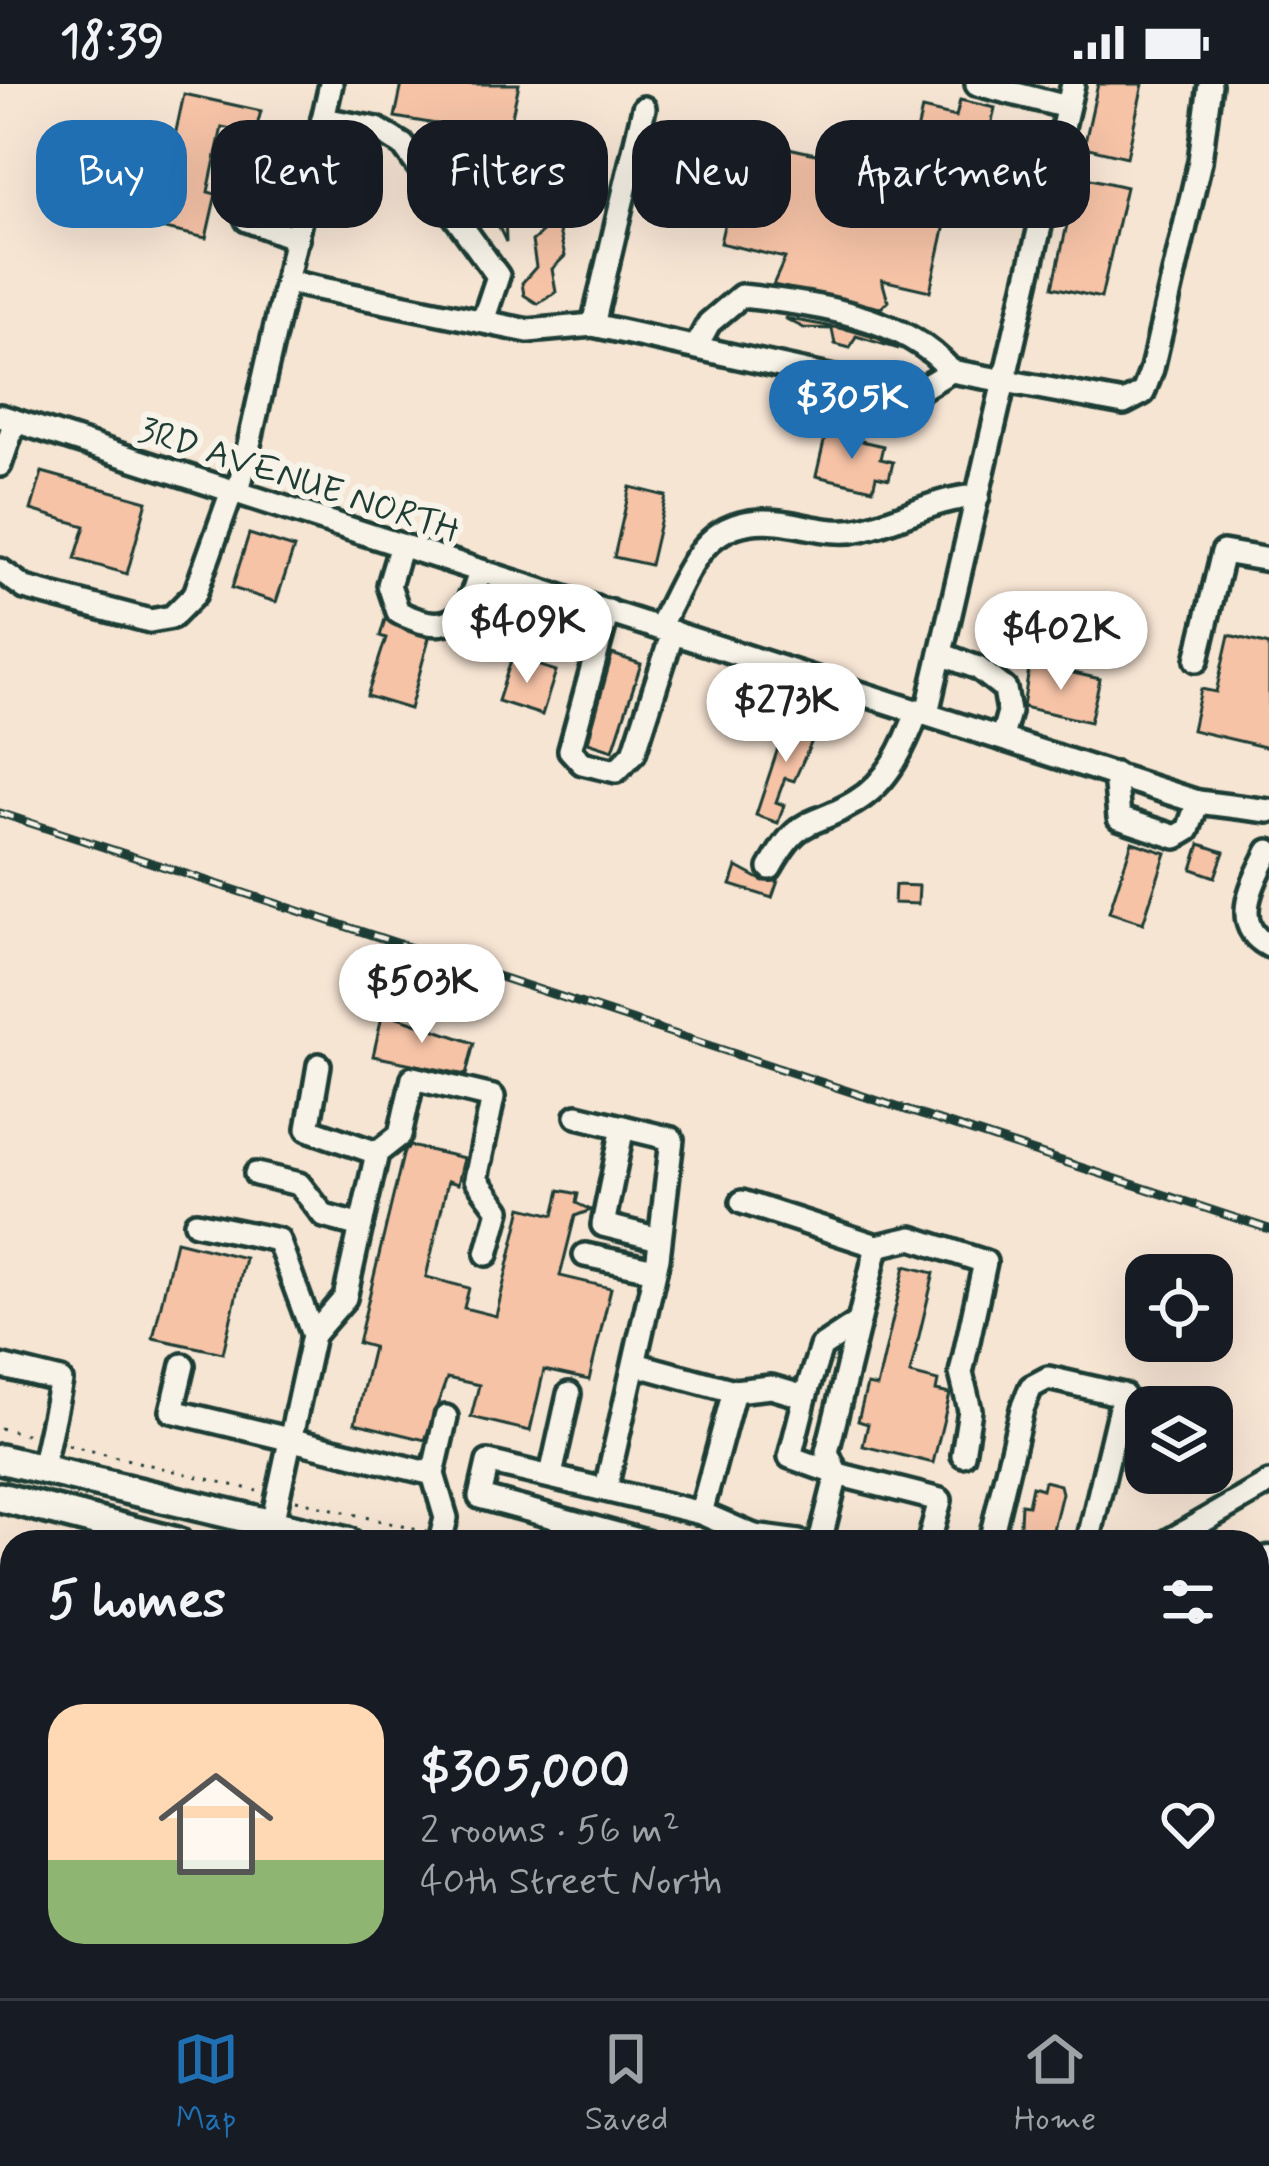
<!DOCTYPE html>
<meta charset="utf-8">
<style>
body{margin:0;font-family:Mynerve,sans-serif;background:#20242c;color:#f1f3f6;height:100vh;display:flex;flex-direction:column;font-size:45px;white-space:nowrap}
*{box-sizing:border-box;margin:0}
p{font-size:39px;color:#9ea1a6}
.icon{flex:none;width:66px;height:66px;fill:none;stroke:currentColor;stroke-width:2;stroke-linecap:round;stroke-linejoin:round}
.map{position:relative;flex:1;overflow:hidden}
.drawer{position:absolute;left:0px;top:1446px;width:1269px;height:468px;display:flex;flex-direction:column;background:#171b24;border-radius:36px 36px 0 0;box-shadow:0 12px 48px #0002}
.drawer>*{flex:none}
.guide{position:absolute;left:36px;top:36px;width:1197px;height:108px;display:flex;gap:24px}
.tools{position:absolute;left:1125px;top:1170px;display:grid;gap:24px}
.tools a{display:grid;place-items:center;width:108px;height:108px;border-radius:24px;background:#171b24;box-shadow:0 12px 48px #0002;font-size:60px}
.price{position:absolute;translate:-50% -102px;padding:0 27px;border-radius:42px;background:#fff;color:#222;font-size:39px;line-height:78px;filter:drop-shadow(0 3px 6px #0008)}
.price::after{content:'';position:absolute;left:50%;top:72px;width:36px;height:27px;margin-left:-18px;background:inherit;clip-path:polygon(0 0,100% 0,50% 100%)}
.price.on{background:#1f6fb2;color:#fff}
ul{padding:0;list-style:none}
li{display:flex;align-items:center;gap:36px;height:300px;padding:0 48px}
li+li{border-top:3px solid #363941}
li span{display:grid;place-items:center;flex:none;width:336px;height:240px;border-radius:36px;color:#555}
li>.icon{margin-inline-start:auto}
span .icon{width:144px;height:144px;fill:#fffc;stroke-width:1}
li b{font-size:51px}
h2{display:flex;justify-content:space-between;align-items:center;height:144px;padding:0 48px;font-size:51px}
.chip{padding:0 42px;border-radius:36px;background:#171b24;box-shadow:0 12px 48px #0002;font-size:42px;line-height:108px}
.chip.on{background:#1f6fb2;color:#fff}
.status{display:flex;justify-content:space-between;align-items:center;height:84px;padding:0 60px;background:#171b24;direction:ltr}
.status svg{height:33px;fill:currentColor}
.tab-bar{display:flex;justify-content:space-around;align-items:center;height:168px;border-top:3px solid #363941;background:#171b24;font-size:33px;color:#9ea1a6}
.tab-bar a{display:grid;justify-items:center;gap:6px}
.tab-bar .on{color:#1f6fb2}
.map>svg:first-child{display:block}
.building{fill:#f6c3a7;stroke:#1f3d34;stroke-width:3}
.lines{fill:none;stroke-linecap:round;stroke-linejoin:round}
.minor-casing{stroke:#1f3d34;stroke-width:30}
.major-casing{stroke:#1f3d34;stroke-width:36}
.highway-casing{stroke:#1f3d34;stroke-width:39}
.path{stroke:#1f3d34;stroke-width:3;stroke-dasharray:3 9;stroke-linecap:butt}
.minor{stroke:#f7f3e8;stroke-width:21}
.major{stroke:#f7f3e8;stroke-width:27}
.highway{stroke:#f7f3e8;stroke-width:30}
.rail-casing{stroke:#1f3d34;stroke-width:9}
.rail{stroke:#f7f3e8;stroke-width:4.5;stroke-dasharray:14;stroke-linecap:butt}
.labels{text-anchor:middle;stroke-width:12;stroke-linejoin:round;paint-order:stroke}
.street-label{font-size:36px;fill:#1f3d34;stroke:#f7f3e8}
</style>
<div class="status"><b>18:39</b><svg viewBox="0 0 49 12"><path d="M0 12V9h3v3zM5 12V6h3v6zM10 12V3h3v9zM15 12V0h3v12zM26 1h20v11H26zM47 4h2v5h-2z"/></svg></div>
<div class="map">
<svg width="1269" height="1914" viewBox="0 0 1269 1914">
<rect width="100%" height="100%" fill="#f7e5d4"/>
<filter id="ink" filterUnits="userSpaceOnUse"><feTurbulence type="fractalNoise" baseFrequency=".00833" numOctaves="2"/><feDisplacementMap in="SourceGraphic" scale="24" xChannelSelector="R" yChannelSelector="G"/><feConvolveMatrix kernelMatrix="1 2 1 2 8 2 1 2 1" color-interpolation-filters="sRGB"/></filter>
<g filter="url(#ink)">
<g class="building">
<path d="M402 0H519L506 59 526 69 505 81 520 107 505 130 506 158 490 124 470 126 458 111 460 96 455 90 459 75 469 67 467 53 447 42 395 33Z"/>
<path d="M1098 0H1143L1127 73 1084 63Z"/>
<path d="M184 10 261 27 255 50 222 43 208 108 216 110 206 154 120 135 130 90 165 98Z"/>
<path d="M960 16 995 24 983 77 914 61 922 25 956 33Z"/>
<path d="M662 36 693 43 683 89 652 82Z"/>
<path d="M744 54 954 101 930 207 882 196 888 217 881 224 773 201 785 174 720 159Z"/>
<path d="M569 67 596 74 591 88 599 103 591 114 574 113 572 136 559 147 565 172 552 185 556 208 538 220 524 211 522 199 536 183 532 157 545 146 522 108 563 82Z"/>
<path d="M1078 92 1126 103 1101 214 1053 203Z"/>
<path d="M784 234 850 246 877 254 899 265 856 252 850 264 835 260 832 245 804 244Z"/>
<path d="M826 349 883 362 880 375 893 378 889 395 876 392 873 405 816 392Z"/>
<path d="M42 388 147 417 127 490 75 475 85 442 31 426Z"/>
<path d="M630 403 666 412 650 481 614 473Z"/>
<path d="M249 450 294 464 276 518 232 504Z"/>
<path d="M385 535 429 554 410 625 367 612 386 554 380 552Z"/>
<path d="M1229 551 1269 561V664L1192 646 1201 605 1216 608Z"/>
<path d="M612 570 641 580 613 666 588 658Z"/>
<path d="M512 573 556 587 542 631 498 617Z"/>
<path d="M1030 579 1100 595 1090 638 1023 623Z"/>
<path d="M789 631 812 639 816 648 794 697 785 694 776 718 784 721 778 739 756 731Z"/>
<path d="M1132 758 1166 769 1143 839 1109 828Z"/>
<path d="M1200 760 1224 768 1215 793 1192 785Z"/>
<path d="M737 783 763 797H778L772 814 731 801Z"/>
<path d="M895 801 919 802 918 820 894 819Z"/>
<path d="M383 928 474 959 466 991 373 972Z"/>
<path d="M410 1062 464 1074 458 1100 448 1097 426 1193 469 1204 464 1224 496 1232 522 1123 554 1131 560 1106 578 1110 576 1119 591 1126 575 1132 560 1192 611 1204 589 1296 544 1286 530 1347 471 1333 479 1301 447 1294 425 1356 355 1339 373 1263 358 1259 404 1067Z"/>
<path d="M176 1157 245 1174 223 1269 153 1254Z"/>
<path d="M905 1182 934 1189 910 1290 938 1297 936 1307 950 1310 933 1379 863 1362 868 1340 858 1337 867 1301 877 1303Z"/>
<path d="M1044 1397 1060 1401 1062 1409 1050 1458H1019L1021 1420 1028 1421 1032 1402 1042 1405Z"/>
<path d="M820 1902H919L916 1914H817Z"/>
</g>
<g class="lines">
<defs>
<g id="minor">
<path d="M977 0 1067 23"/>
<path d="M323 35 377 45 403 61 498 192 483 237"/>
<path d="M297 155 247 136C236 117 238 85 254 68L275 62 316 67"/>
<path d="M288 198 528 247 593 241 911 311 951 287 1124 319 1143 309 1152 285 1200 77 1210 0"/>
<path d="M593 241 644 24"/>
<path d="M696 263 709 239 741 212C810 219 904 231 951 287"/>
<path d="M0 332 1198 718 1269 727"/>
<path d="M0 381 15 337"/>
<path d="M238 409 331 0"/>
<path d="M401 461 389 501 398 528C450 554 464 535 481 487"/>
<path d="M0 486 25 504 150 537 172 533 195 510 232 407"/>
<path d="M608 527 570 666 582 679 616 687 634 669 673 548"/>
<path d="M659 543C689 487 703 429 779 438 806 441 835 452 862 445 903 435 936 414 978 412"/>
<path d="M941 570 978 584 1005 605 1009 628 1002 653"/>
<path d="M1197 576 1223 468 1269 476"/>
<path d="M927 629 1073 0"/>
<path d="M1115 690 1119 734 1176 753 1188 746 1198 718"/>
<path d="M1269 767C1254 797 1228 841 1269 862"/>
<path d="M770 784C801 729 808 746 855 718 889 698 905 661 918 626"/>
<path d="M319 981 308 1045 377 1069"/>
<path d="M577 1032 672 1055 658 1174 606 1404"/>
<path d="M623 1043 603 1141 659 1155"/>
<path d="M256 1090 299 1100 324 1132 361 1142"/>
<path d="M742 1118 877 1162 912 1154 985 1178 961 1289 970 1326 963 1371"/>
<path d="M196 1139 278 1156 313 1251"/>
<path d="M585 1171 655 1186"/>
<path d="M635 1280 734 1307 701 1429"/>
<path d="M183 1281 172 1327 433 1390 446 1434 440 1458"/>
<path d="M0 1282 61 1297 42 1385"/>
<path d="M734 1307 771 1303 805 1313 790 1373 837 1390"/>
<path d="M805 1313 821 1263 859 1238 877 1162"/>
<path d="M433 1390 446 1333"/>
<path d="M837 1390 827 1368 859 1238"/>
<path d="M551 1391 569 1310"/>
<path d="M272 1440 313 1251 345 1214 377 1069 400 1051 413 994 493 1013 476 1095 499 1126 487 1170"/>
<path d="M646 1458 480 1413 488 1378 701 1429 754 1452"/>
<path d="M753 1458 754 1452 799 1458"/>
<path d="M820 1458 837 1390 940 1416 929 1458"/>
<path d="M990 1458 1022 1325 1031 1303 1048 1294 1123 1311 1088 1458"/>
<path d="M1167 1458 1269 1399"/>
<path d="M1257 1795 1269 1798"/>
<path d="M1257 1830 1269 1833"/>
<path d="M201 1914 204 1902"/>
<path d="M292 1914 295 1902"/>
<path d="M638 1914 641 1902"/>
<path d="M689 1914 692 1902"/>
<path d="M735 1914 738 1902"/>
<path d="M931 1914 934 1902"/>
<path d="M1027 1914 1030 1902"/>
<path d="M1076 1914 1079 1902"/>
</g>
<g id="major">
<path d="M0 1375 347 1458"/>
<path d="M0 1413 177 1458"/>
<path d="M1257 1674 1269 1676"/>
</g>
<g id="highway">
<path d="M1257 1486 1269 1478"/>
<path d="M1257 1734 1269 1740"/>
</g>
</defs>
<use href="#minor" class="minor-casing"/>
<use href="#major" class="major-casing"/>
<use href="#highway" class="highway-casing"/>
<g class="path">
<path d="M0 1344 30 1351"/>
<path d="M68 1361 257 1407"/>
<path d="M296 1416 426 1448"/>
</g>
<use href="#minor" class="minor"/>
<use href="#major" class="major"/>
<use href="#highway" class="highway"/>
<defs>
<path id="rail" d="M0 729 1269 1145"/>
</defs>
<use href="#rail" class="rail-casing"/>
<use href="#rail" class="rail"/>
</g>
</g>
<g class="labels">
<g class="street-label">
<text transform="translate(300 394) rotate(18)" y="13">3RD AVENUE NORTH</text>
</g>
</g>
</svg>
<div class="tools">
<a><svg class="icon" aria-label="locate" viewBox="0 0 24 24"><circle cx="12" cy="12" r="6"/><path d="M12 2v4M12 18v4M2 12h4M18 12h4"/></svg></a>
<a><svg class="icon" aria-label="layers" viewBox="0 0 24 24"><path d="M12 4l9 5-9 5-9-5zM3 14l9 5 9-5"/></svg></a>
</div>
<b class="price on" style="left:852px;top:378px">$305K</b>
<b class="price" style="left:527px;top:602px">$409K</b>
<b class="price" style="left:1061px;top:609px">$402K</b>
<b class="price" style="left:786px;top:681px">$273K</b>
<b class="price" style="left:422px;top:962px">$503K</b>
<div class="guide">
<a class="chip on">Buy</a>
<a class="chip">Rent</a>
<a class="chip">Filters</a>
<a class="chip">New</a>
<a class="chip">Apartment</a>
</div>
<section class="drawer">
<h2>5 homes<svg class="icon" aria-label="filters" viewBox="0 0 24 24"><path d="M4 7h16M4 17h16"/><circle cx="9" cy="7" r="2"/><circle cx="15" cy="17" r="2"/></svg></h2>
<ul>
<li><span style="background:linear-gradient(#ffd9b3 65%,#8fb573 0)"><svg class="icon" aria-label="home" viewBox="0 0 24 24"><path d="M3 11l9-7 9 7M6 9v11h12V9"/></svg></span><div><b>$305,000</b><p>2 rooms · 56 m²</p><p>40th Street North</p></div><svg class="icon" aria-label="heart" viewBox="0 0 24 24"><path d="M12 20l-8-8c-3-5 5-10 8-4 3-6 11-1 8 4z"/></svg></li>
</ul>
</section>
</div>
<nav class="tab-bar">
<a class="on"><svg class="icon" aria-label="map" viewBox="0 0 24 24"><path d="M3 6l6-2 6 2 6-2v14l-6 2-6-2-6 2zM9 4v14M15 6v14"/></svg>Map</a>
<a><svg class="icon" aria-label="saved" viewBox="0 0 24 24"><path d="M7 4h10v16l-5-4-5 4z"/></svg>Saved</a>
<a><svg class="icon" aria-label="home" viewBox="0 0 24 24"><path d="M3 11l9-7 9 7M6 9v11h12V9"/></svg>Home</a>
</nav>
